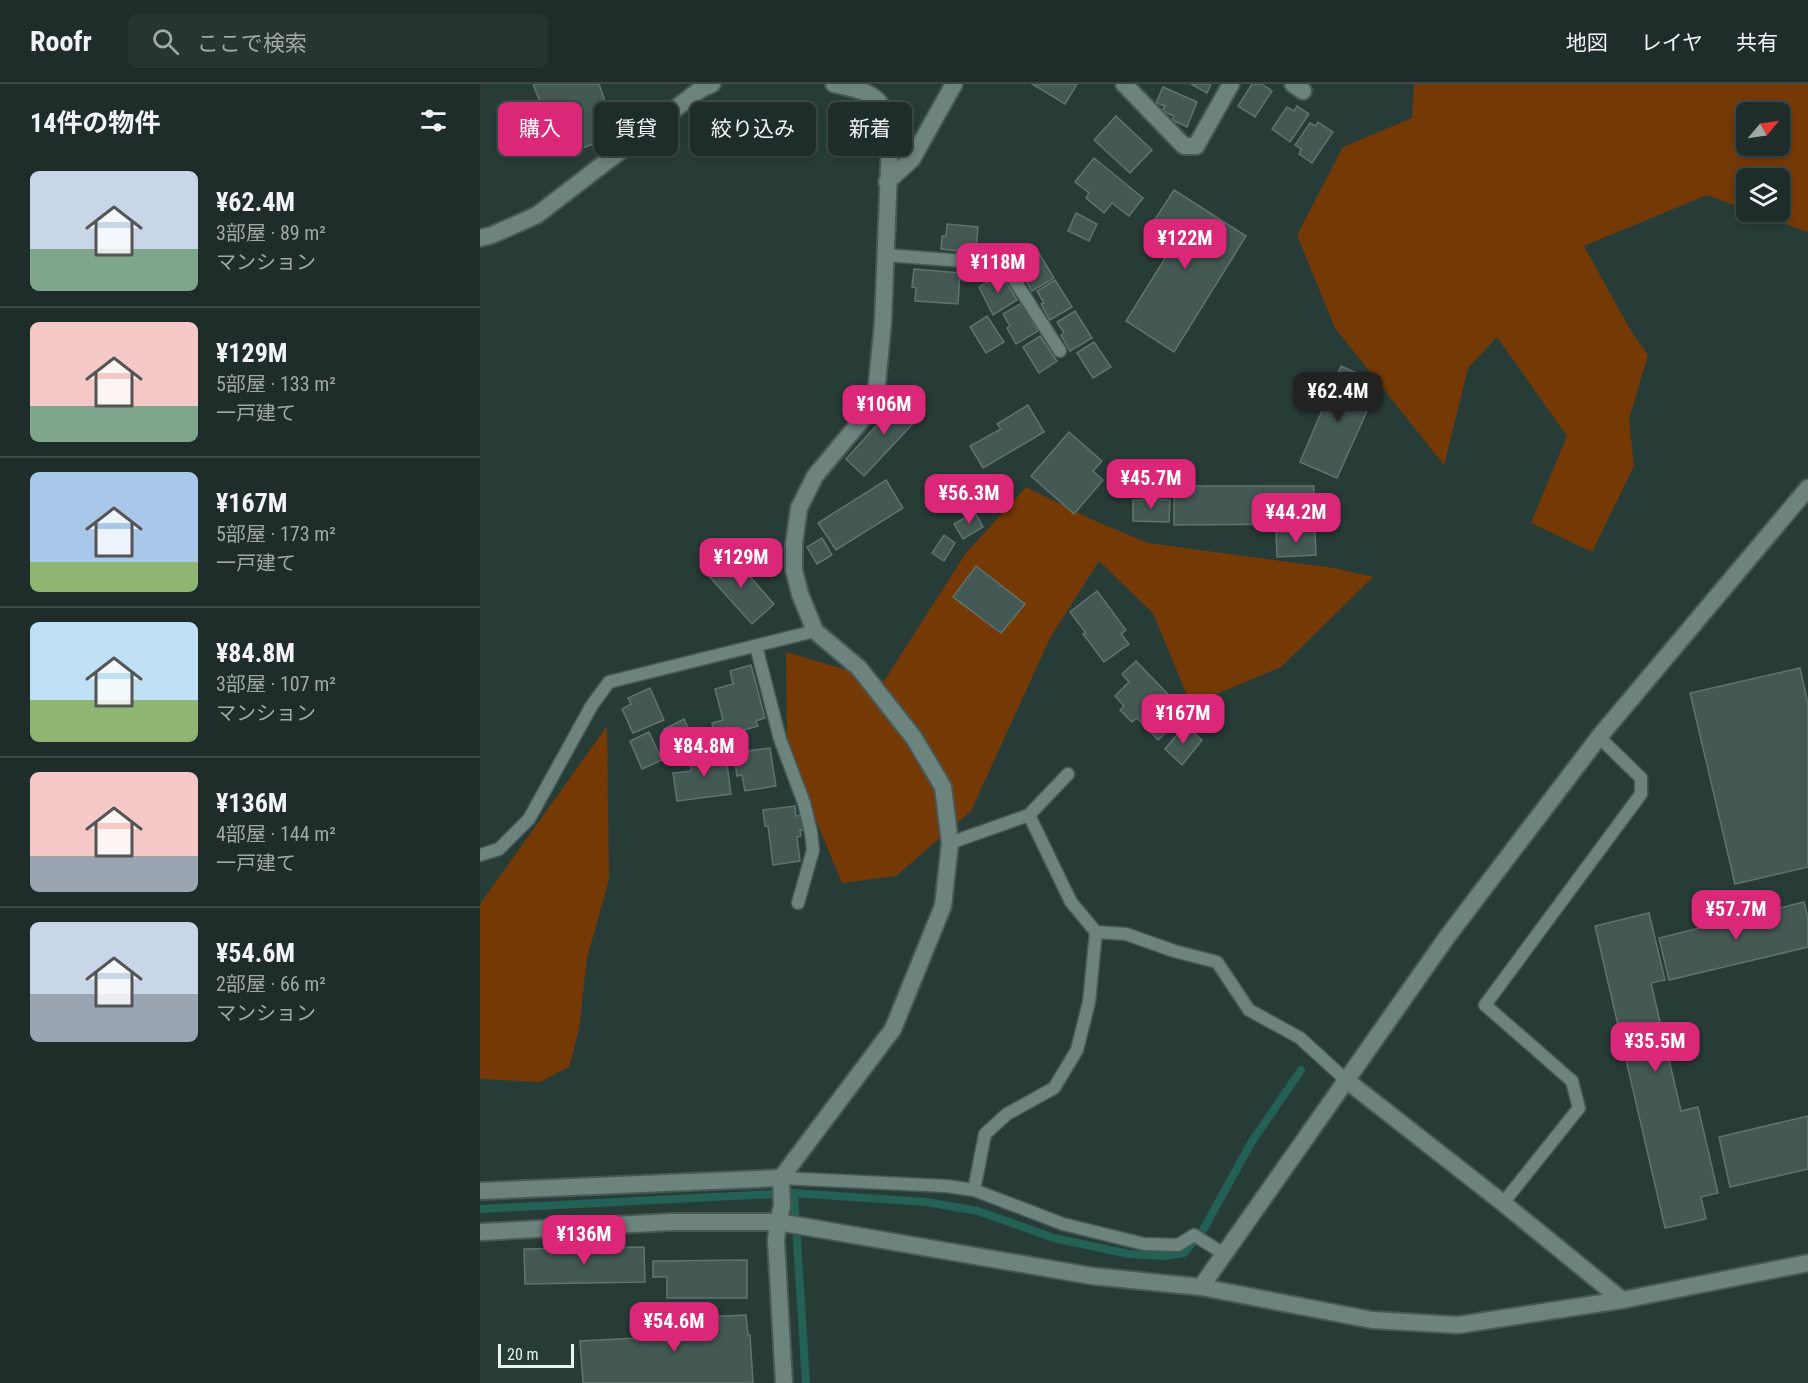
<!DOCTYPE html>
<html lang="ja">
<meta charset="utf-8">
<style>
body{margin:0;font-family:"Roboto Condensed","Noto Sans JP",sans-serif;background:#263531;color:#f1f3f6;height:100vh;display:flex;flex-direction:column;font-size:22px;white-space:nowrap}
*{box-sizing:border-box;margin:0}
p{font-size:20px;color:#a1a8a8}
.icon{flex:none;width:33px;height:33px;fill:none;stroke:currentColor;stroke-width:2;stroke-linecap:round;stroke-linejoin:round}
.map{position:relative;flex:1;overflow:hidden}
.details{display:flex;flex-direction:column;background:#1e2d29;width:480px}
.details>*{flex:none}
.top-card{position:absolute;left:18px;top:18px;width:570px;height:54px;display:flex;gap:12px}
.needle{width:39px;rotate:61deg}
.controls{position:absolute;left:1256px;top:18px;display:grid;gap:12px}
.controls a{display:grid;place-items:center;width:54px;height:54px;border-radius:9px;background:#1e2d29;box-shadow:0 3px 9px #0003,0 0 0 2px #3c4946;font-size:30px}
.scale{position:absolute;left:18px;bottom:15px;width:76px;box-sizing:border-box;padding-left:6px;border:3px solid #e7f3ef;border-top:0;font-size:16px;line-height:21px;white-space:nowrap;color:#e7f3ef;-webkit-text-stroke:4px #283c37;paint-order:stroke}
.price{position:absolute;translate:-50% -51px;padding:0 14px;border-radius:12px;background:#db2777;color:#fff;font-size:20px;line-height:39px;filter:drop-shadow(0 2px 3px #0008)}
.price::after{content:'';position:absolute;left:50%;top:36px;width:18px;height:14px;margin-left:-9px;background:inherit;clip-path:polygon(0 0,100% 0,50% 100%)}
.price.on{background:#222;color:#fff}
ul{padding:0;list-style:none}
li{display:flex;align-items:center;gap:18px;height:150px;padding:0 30px}
li+li{border-top:2px solid #3c4946}
li span{display:grid;place-items:center;flex:none;width:168px;height:120px;border-radius:9px;color:#555}
li>.icon{margin-inline-start:auto}
span .icon{width:72px;height:72px;fill:#fffc;stroke-width:1}
li b{font-size:26px}
h2{display:flex;justify-content:space-between;align-items:center;height:72px;padding:0 30px;font-size:26px}
.tag{padding:0 21px;border-radius:9px;background:#1e2d29;box-shadow:0 3px 9px #0003,0 0 0 2px #3c4946;font-size:21px;line-height:54px}
.tag.on{background:#db2777;color:#fff}
header{display:flex;align-items:center;gap:36px;box-sizing:border-box;height:84px;padding:0 30px;background:#1e2d29;border-bottom:2px solid #3c4946}
header strong{font-size:28px}
nav{display:flex;gap:33px;margin-inline-start:auto;font-size:21px}
.search{width:420px;height:54px;background:#263531;display:flex;align-items:center;gap:15px;box-sizing:border-box;padding:0 21px;border-radius:9px;color:#a1a8a8;font-size:22px}
main{display:flex;flex:1;min-height:0}
.map>svg:first-child{display:block}
.green{fill:#753906;fill-rule:evenodd}
.lines{fill:none;stroke-linecap:round;stroke-linejoin:round}
.stream{stroke:#236154;stroke-width:8}
.building{fill:#455954;stroke:#5e746e;stroke-width:1.5}
.service-casing{stroke:#485954;stroke-width:15}
.minor-casing{stroke:#485954;stroke-width:20}
.tertiary-casing{stroke:#485954;stroke-width:20}
.service{stroke:#6d837d;stroke-width:12}
.minor{stroke:#6d837d;stroke-width:16}
.tertiary{stroke:#6d837d;stroke-width:16}
</style>
<header>
<strong>Roofr</strong>
<div class="search"><svg class="icon" aria-label="search" viewBox="0 0 24 24"><circle cx="10" cy="10" r="6"/><path d="M15 15l6 6"/></svg>ここで検索</div>
<nav><a>地図</a><a>レイヤ</a><a>共有</a></nav>
</header>
<main>
<section class="details">
<h2>14件の物件<svg class="icon" aria-label="filters" viewBox="0 0 24 24"><path d="M4 7h16M4 17h16"/><circle cx="9" cy="7" r="2"/><circle cx="15" cy="17" r="2"/></svg></h2>
<ul>
<li><span style="background:linear-gradient(#c9d6e8 65%,#7fa58c 0)"><svg class="icon" aria-label="home" viewBox="0 0 24 24"><path d="M3 11l9-7 9 7M6 9v11h12V9"/></svg></span><div><b>¥62.4M</b><p>3部屋 · 89 m²</p><p>マンション</p></div></li>
<li><span style="background:linear-gradient(#f6c9c9 70%,#7fa58c 0)"><svg class="icon" aria-label="home" viewBox="0 0 24 24"><path d="M3 11l9-7 9 7M6 9v11h12V9"/></svg></span><div><b>¥129M</b><p>5部屋 · 133 m²</p><p>一戸建て</p></div></li>
<li><span style="background:linear-gradient(#a9c7e8 75%,#8fb573 0)"><svg class="icon" aria-label="home" viewBox="0 0 24 24"><path d="M3 11l9-7 9 7M6 9v11h12V9"/></svg></span><div><b>¥167M</b><p>5部屋 · 173 m²</p><p>一戸建て</p></div></li>
<li><span style="background:linear-gradient(#bfe0f5 65%,#8fb573 0)"><svg class="icon" aria-label="home" viewBox="0 0 24 24"><path d="M3 11l9-7 9 7M6 9v11h12V9"/></svg></span><div><b>¥84.8M</b><p>3部屋 · 107 m²</p><p>マンション</p></div></li>
<li><span style="background:linear-gradient(#f6c9c9 70%,#9aa5b1 0)"><svg class="icon" aria-label="home" viewBox="0 0 24 24"><path d="M3 11l9-7 9 7M6 9v11h12V9"/></svg></span><div><b>¥136M</b><p>4部屋 · 144 m²</p><p>一戸建て</p></div></li>
<li><span style="background:linear-gradient(#c9d6e8 60%,#9aa5b1 0)"><svg class="icon" aria-label="home" viewBox="0 0 24 24"><path d="M3 11l9-7 9 7M6 9v11h12V9"/></svg></span><div><b>¥54.6M</b><p>2部屋 · 66 m²</p><p>マンション</p></div></li>
</ul>
</section>
<div class="map">
<svg width="1328" height="1299" viewBox="0 0 1328 1299">
<rect width="100%" height="100%" fill="#283c37"/>
<g class="green">
<path d="M934 0H1328V148L1272 128H1299V94H1266V125L1227 111 1104 162 1151 247 1168 271 1149 335 1154 382 1112 468 1051 439 1087 352 1017 253 988 284 964 381 855 244 817 151 863 63 932 34ZM1266 28H1299V62H1266Z"/>
<path d="M546 403 613 436 668 459 854 484 893 493 801 583 711 621 673 529 619 477 570 554 491 727 416 792 362 799 307 665 306 568 404 597 486 469Z"/>
<path d="M127 642 129 796 107 874 99 945 89 983 60 998 0 995V820Z"/>
</g>
<g class="lines">
<g class="stream">
<path d="M314 1109 326 1299"/>
<path d="M0 1125 314 1109 446 1118 498 1127 574 1154 649 1170 684 1172 704 1169 723 1146 771 1059 821 986"/>
</g>
</g>
<g class="building">
<path d="M53 0H119L137 51 81 72Z"/>
<path d="M552 0H597L585 20Z"/>
<path d="M711 0H731L727 9Z"/>
<path d="M772 0H782L792 7 775 33 758 22Z"/>
<path d="M683 3 717 18 707 43 692 36 694 32 682 27 685 22 676 19Z"/>
<path d="M817 22 829 30 810 58 792 45 807 23 814 27Z"/>
<path d="M636 32 672 66 650 89 614 56Z"/>
<path d="M838 38 853 48 832 79 819 70 821 65 815 61 830 39 836 42Z"/>
<path d="M614 74 663 114 649 132 632 119 624 129 606 114 609 109 595 98Z"/>
<path d="M694 106 766 152 694 268 646 237 697 155 672 140Z"/>
<path d="M596 129 617 140 609 157 588 147Z"/>
<path d="M467 140 498 143 496 169 461 165 462 152H466Z"/>
<path d="M557 166 574 194 552 207 543 191 546 189 539 177Z"/>
<path d="M434 185 480 189 478 220 435 217 436 204 432 203Z"/>
<path d="M521 190 537 216 513 231 499 203Z"/>
<path d="M575 196 592 223 570 236 561 220 564 219 557 207Z"/>
<path d="M542 219 558 247 536 260 527 244 530 242 523 230Z"/>
<path d="M595 227 612 254 590 267 581 251 584 249 577 238Z"/>
<path d="M507 232 524 258 506 269 490 243Z"/>
<path d="M560 252 577 277 559 289 543 263Z"/>
<path d="M614 258 631 283 613 294 597 269Z"/>
<path d="M861 282 894 297 882 324 887 327 857 394 820 378Z"/>
<path d="M423 312 442 330 384 392 366 375Z"/>
<path d="M548 321 564 348 503 384 490 362 521 345 517 340Z"/>
<path d="M589 348 622 377 613 387 623 396 594 430 551 392Z"/>
<path d="M406 396 423 424 356 466 338 439Z"/>
<path d="M694 402H834L833 440 694 441Z"/>
<path d="M663 412H670V415L690 416 689 438 653 437V416H663Z"/>
<path d="M495 428 503 443 483 455 474 440Z"/>
<path d="M835 447 836 471 797 473 796 448Z"/>
<path d="M464 451 475 459 464 477 452 469Z"/>
<path d="M342 454 352 471 337 480 327 463Z"/>
<path d="M251 471 294 520 272 540 228 491Z"/>
<path d="M496 482 545 520 521 549 473 513Z"/>
<path d="M617 507 646 546 641 550 649 560 624 578 603 550 606 549 590 528Z"/>
<path d="M656 577 706 629 678 656 657 634 652 638 640 626 644 622 635 612 649 598 642 590Z"/>
<path d="M271 581 285 634 276 637 278 642 235 654 232 639 243 636 235 605 253 600 250 587Z"/>
<path d="M1320 584 1328 620V783L1255 800 1210 609Z"/>
<path d="M170 604 184 636 153 649 142 625 151 620 148 614Z"/>
<path d="M204 635 216 662 195 671 184 645Z"/>
<path d="M705 641 722 656 702 681 685 665Z"/>
<path d="M169 648 182 676 162 685 150 657Z"/>
<path d="M290 664 296 702 265 707 262 691 257 692 255 678H260L259 668Z"/>
<path d="M245 666 251 710 197 717 193 689 211 687 210 676 230 674V668Z"/>
<path d="M315 722 316 732 322 731 324 746H320L321 752 317 753 320 777 293 781 288 742H285L283 726Z"/>
<path d="M1324 818 1328 834V863L1189 896 1179 854Z"/>
<path d="M1169 829 1185 896 1171 899 1201 1027 1218 1023 1238 1109 1221 1113 1226 1135 1185 1144 1115 842Z"/>
<path d="M1328 1032V1085L1250 1103 1239 1053Z"/>
<path d="M164 1163 165 1198 45 1200 44 1165Z"/>
<path d="M267 1176V1214H187V1193H173V1177Z"/>
<path d="M266 1231 268 1251H270L273 1299H103L100 1257 158 1254V1236Z"/>
</g>
<g class="lines">
<defs>
<g id="service">
<path d="M405 171 524 180 580 267"/>
<path d="M276 562 300 655 324 719 331 748 333 766 318 819"/>
<path d="M549 731 591 818 616 848 646 850 694 867 737 878 769 926 820 954 866 996"/>
<path d="M470 759 549 731 588 690"/>
<path d="M0 771 19 765 49 735 112 621 129 598 335 547"/>
<path d="M301 1094 466 1102 494 1106 583 1140 664 1160 698 1161 714 1151 744 1170"/>
<path d="M494 1106 505 1050 527 1030 574 1004 597 966 609 918 616 848"/>
<path d="M1023 1119 1099 1024 1092 997 1005 921 1161 710V694L1119 653"/>
</g>
<g id="minor">
<path d="M644 0 704 62H716L751 0"/>
<path d="M813 0 823 7"/>
<path d="M407 98 432 75 474 0"/>
<path d="M0 154 12 151 57 131 221 5 232 0"/>
<path d="M866 996 1023 1119 1142 1216"/>
<path d="M0 1107 301 1094"/>
<path d="M298 1138 302 1122 301 1094 413 945 463 822 470 759 463 703 434 654 379 584 335 547 320 510 314 486V460L319 424 335 392 395 320 403 238 410 59C405 13 399 10 354 0"/>
</g>
<g id="tertiary">
<path d="M298 1138 296 1156 304 1299"/>
<path d="M0 1148 191 1138H298L612 1192 721 1203 892 1236 978 1241 1142 1216 1328 1179"/>
<path d="M721 1203 967 853 1119 653 1328 404"/>
</g>
</defs>
<use href="#service" class="service-casing"/>
<use href="#minor" class="minor-casing"/>
<use href="#tertiary" class="tertiary-casing"/>
<use href="#service" class="service"/>
<use href="#minor" class="minor"/>
<use href="#tertiary" class="tertiary"/>
</g>
</svg>
<div class="controls">
<a><svg class="needle" viewBox="-14 -14 28 28"><path d="M0-13l5 13h-10z" fill="#e53935"/><path d="M0 13l5-13h-10z" fill="#a1a8a8"/></svg></a>
<a><svg class="icon" aria-label="layers" viewBox="0 0 24 24"><path d="M12 4l9 5-9 5-9-5zM3 14l9 5 9-5"/></svg></a>
</div>
<div class="scale">20 m</div>
<b class="price" style="left:705px;top:186px">¥122M</b>
<b class="price" style="left:518px;top:210px">¥118M</b>
<b class="price on" style="left:858px;top:339px">¥62.4M</b>
<b class="price" style="left:404px;top:352px">¥106M</b>
<b class="price" style="left:671px;top:426px">¥45.7M</b>
<b class="price" style="left:489px;top:441px">¥56.3M</b>
<b class="price" style="left:816px;top:460px">¥44.2M</b>
<b class="price" style="left:261px;top:505px">¥129M</b>
<b class="price" style="left:703px;top:661px">¥167M</b>
<b class="price" style="left:224px;top:694px">¥84.8M</b>
<b class="price" style="left:1256px;top:857px">¥57.7M</b>
<b class="price" style="left:1175px;top:989px">¥35.5M</b>
<b class="price" style="left:104px;top:1182px">¥136M</b>
<b class="price" style="left:194px;top:1269px">¥54.6M</b>
<div class="top-card">
<a class="tag on">購入</a>
<a class="tag">賃貸</a>
<a class="tag">絞り込み</a>
<a class="tag">新着</a>
</div>
</div>
</main>
